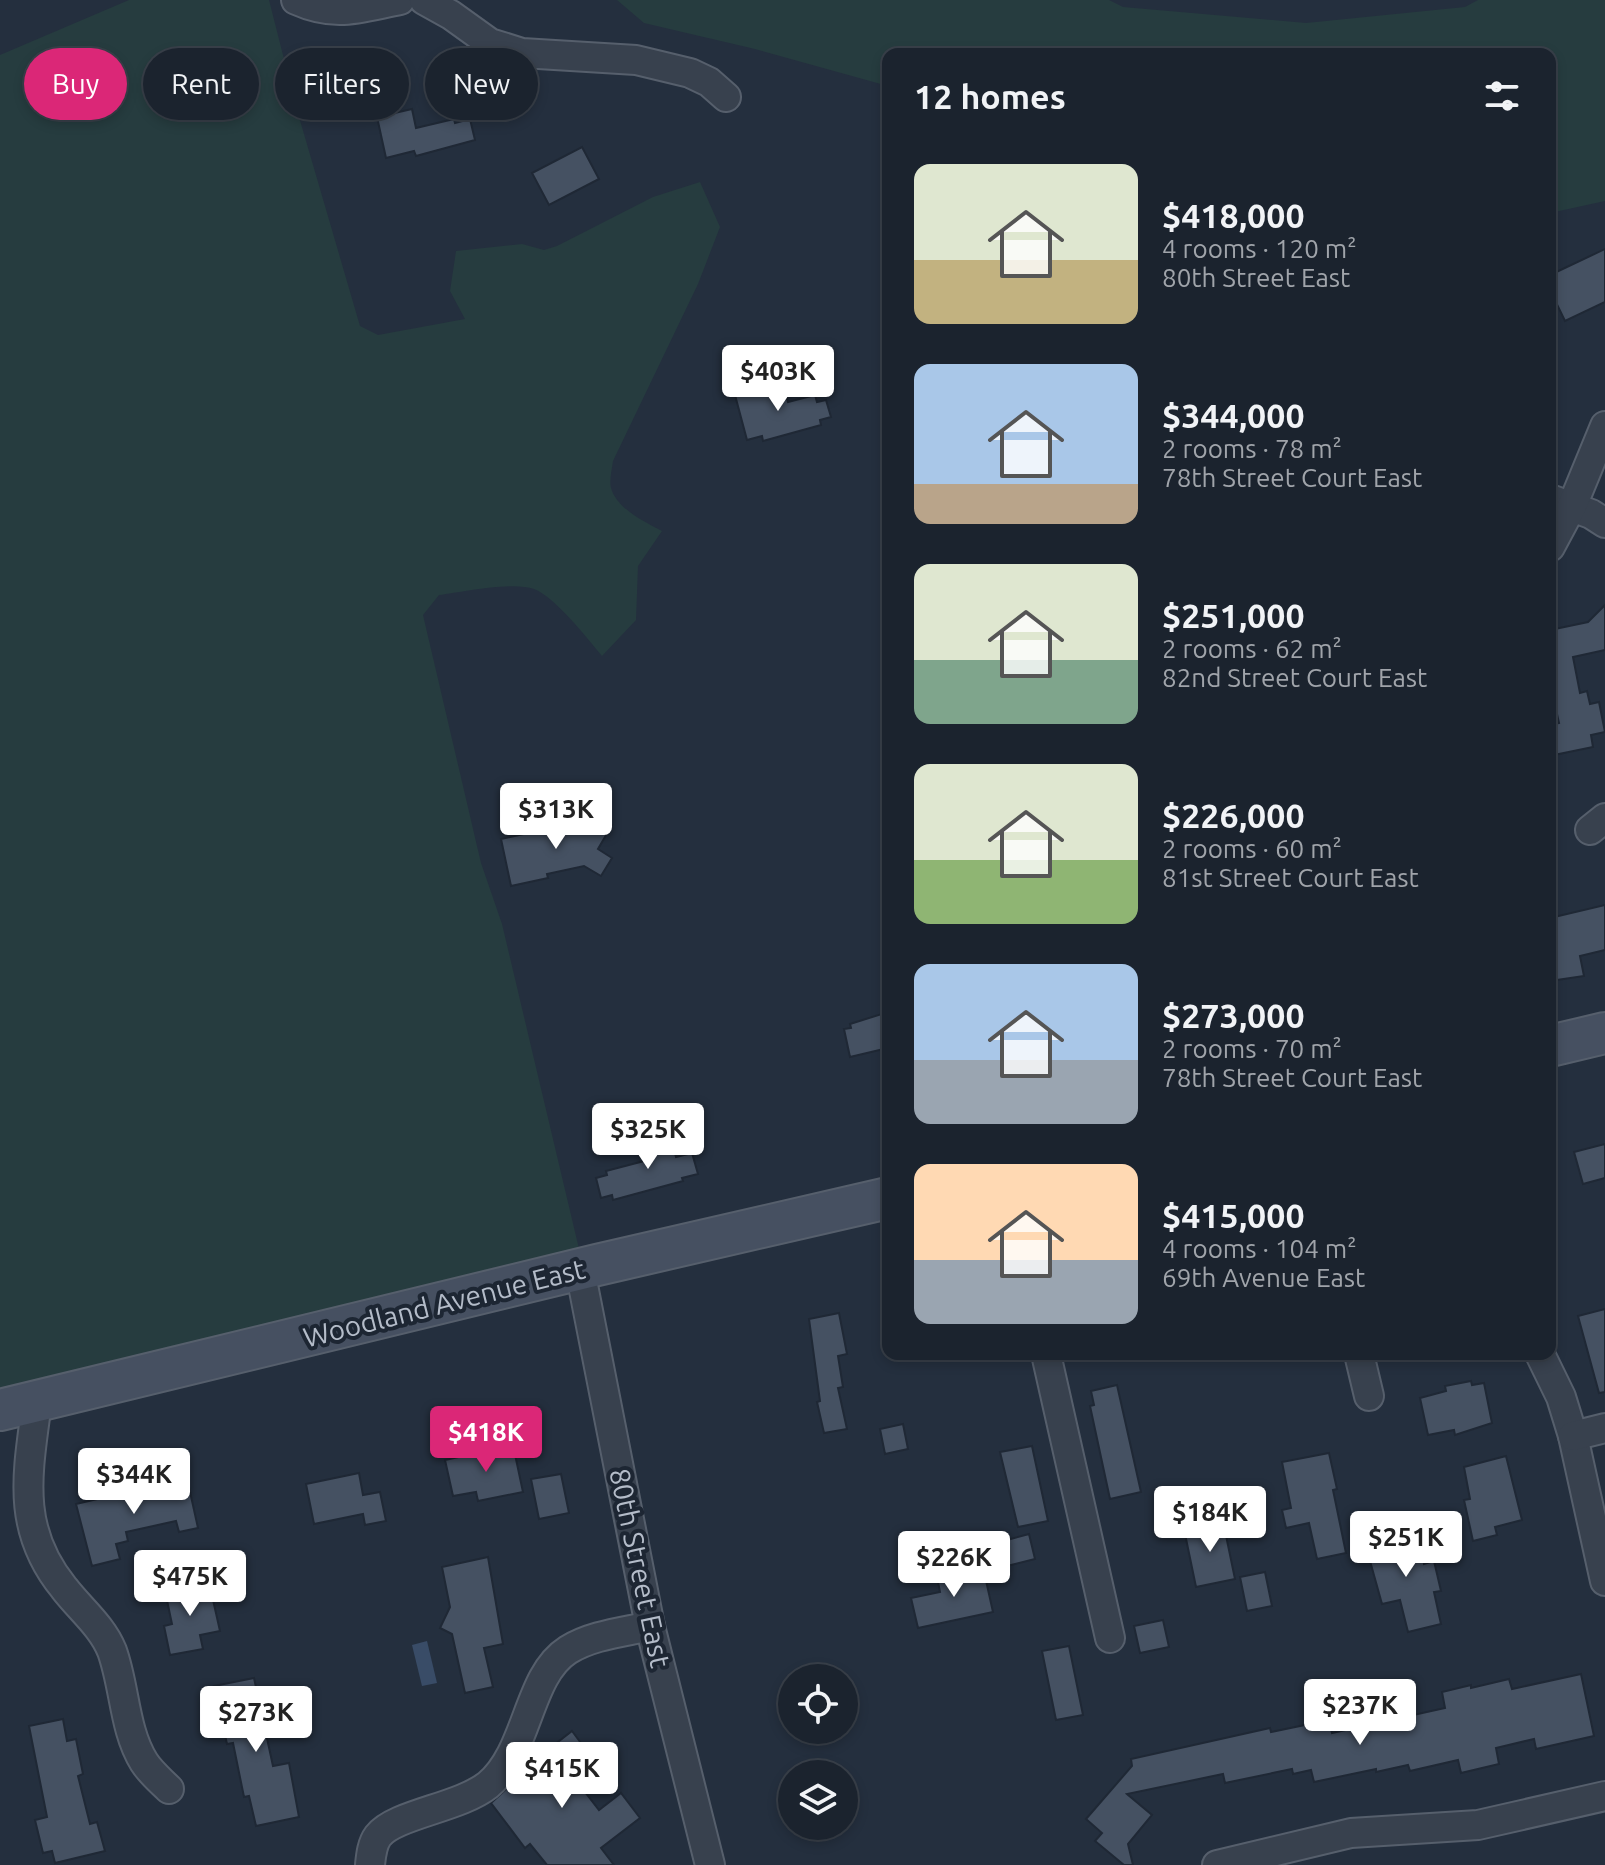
<!DOCTYPE html>
<meta charset="utf-8">
<style>
body{margin:0;font-family:Ubuntu,sans-serif;background:#282f3a;color:#f1f3f6;height:100vh;display:flex;flex-direction:column;font-size:30px;white-space:nowrap}
*{box-sizing:border-box;margin:0}
p{font-size:26px;color:#a0a4aa}
.icon{flex:none;width:44px;height:44px;fill:none;stroke:currentColor;stroke-width:2;stroke-linecap:round;stroke-linejoin:round}
.map{position:relative;flex:1;overflow:hidden}
.side{position:absolute;left:882px;top:48px;width:674px;height:1312px;display:flex;flex-direction:column;background:#1b232e;border-radius:16px;box-shadow:0 4px 12px #0003,0 0 0 2px #39404a}
.side>*{flex:none}
.guide{position:absolute;left:24px;top:48px;width:738px;height:72px;display:flex;gap:16px}
.controls{position:absolute;left:778px;top:1664px;display:grid;gap:16px}
.controls a{display:grid;place-items:center;width:80px;height:80px;border-radius:50%;background:#1b232e;box-shadow:0 4px 12px #0003,0 0 0 2px #39404a;font-size:40px}
.price{position:absolute;translate:-50% -68px;padding:0 18px;border-radius:8px;background:#fff;color:#222;font-size:26px;line-height:52px;filter:drop-shadow(0 2px 4px #0008)}
.price::after{content:'';position:absolute;left:50%;top:48px;width:24px;height:18px;margin-left:-12px;background:inherit;clip-path:polygon(0 0,100% 0,50% 100%)}
.price.active{background:#db2777;color:#fff}
ul{padding:0;list-style:none}
li{display:flex;align-items:center;gap:24px;height:200px;padding:0 32px}
li span{display:grid;place-items:center;flex:none;width:224px;height:160px;border-radius:16px;color:#555}
li>.icon{margin-inline-start:auto}
span .icon{width:96px;height:96px;fill:#fffc;stroke-width:1}
li b{font-size:34px}
h2{display:flex;justify-content:space-between;align-items:center;height:96px;padding:0 32px;font-size:34px}
.tag{padding:0 28px;border-radius:36px;background:#1b232e;box-shadow:0 4px 12px #0003,0 0 0 2px #39404a;font-size:28px;line-height:72px}
.tag.active{background:#db2777;color:#fff}
.map>svg:first-child{display:block}
.green{fill:#263c3f}
.water{fill:#394c67}
.building{fill:#455162;stroke:#1f2835;stroke-width:2}
.lines{fill:none;stroke-linecap:round;stroke-linejoin:round}
.street-casing{stroke:#565f6c;stroke-width:32}
.secondary-casing{stroke:#565f6c;stroke-width:44}
.street{stroke:#38414e;stroke-width:28}
.secondary{stroke:#465061;stroke-width:40}
.labels{text-anchor:middle;stroke-width:8;stroke-linejoin:round;paint-order:stroke}
.street-label{font-size:28px;fill:#b4bcc9;stroke:#1d2633}
</style>
<div class="map">
<svg width="1605" height="1865" viewBox="0 0 1605 1865">
<rect width="100%" height="100%" fill="#242f3e"/>
<g class="green">
<path d="M129 0H269L297 110 360 326 378 335 465 319 450 291 456 251 522 244 544 250 557 246 653 197 700 182 720 227 698 284 613 461C612 469 609 481 611 488 617 509 645 522 662 531L638 566 636 620 602 656C587 638 555 597 534 589 513 581 462 592 439 595L423 615 481 863 502 924 580 1253 0 1396V55Z"/>
<path d="M617 0H1109L1123 7 1306 23 1465 7 1478 0H1605V201L1550 213V54H888V86L755 49 644 23Z"/>
</g>
<path class="water" d="M427 1641 437 1683 422 1686 412 1645Z"/>
<g class="building">
<path d="M412 109 416 128 454 119 455 123 470 119 475 140 416 156 414 151 386 158 377 117Z"/>
<path d="M582 147 599 179 549 205 532 173Z"/>
<path d="M1605 249V302L1565 321 1550 290V275Z"/>
<path d="M782 382 788 402 815 395 817 402 826 400 831 417 820 420 821 425 763 441 762 436 747 440 735 395Z"/>
<path d="M1605 605V650L1573 657 1580 693 1587 691 1590 704 1599 702 1605 732 1591 735 1593 747 1554 755 1550 725 1559 723 1550 683V630L1588 622Z"/>
<path d="M601 817 612 825 598 849 612 858 601 876 584 866 547 874 548 878 511 886 501 839Z"/>
<path d="M1605 905V950L1580 956 1584 976 1550 981V918Z"/>
<path d="M888 1012V1048L850 1057 844 1029 851 1028 850 1024Z"/>
<path d="M670 1134 676 1157 692 1153 698 1174 682 1178 683 1181 613 1200 612 1195 601 1198 596 1178 607 1175 606 1171 648 1160 643 1141Z"/>
<path d="M1605 1144V1178L1583 1184 1574 1152Z"/>
<path d="M1605 1309V1392L1599 1393 1578 1316Z"/>
<path d="M839 1313 847 1354 838 1356 843 1387 838 1388 847 1429 824 1433 817 1402 820 1401 809 1319Z"/>
<path d="M1471 1381 1472 1385 1484 1383 1492 1423 1455 1435 1454 1430 1428 1435 1420 1398 1446 1391 1445 1386Z"/>
<path d="M1117 1385 1141 1492 1110 1499 1090 1406 1094 1405 1091 1391Z"/>
<path d="M903 1424 908 1449 885 1454 880 1429Z"/>
<path d="M513 1445 523 1492 478 1501 476 1492 453 1496 445 1460Z"/>
<path d="M1032 1446 1048 1521 1018 1527 1000 1452Z"/>
<path d="M1329 1453 1337 1489 1333 1490 1346 1553 1317 1559 1309 1523 1286 1528 1282 1510 1291 1508 1282 1462Z"/>
<path d="M1506 1456 1522 1520 1495 1527 1497 1535 1473 1541 1464 1500 1470 1499 1464 1467Z"/>
<path d="M359 1473 363 1495 380 1492 386 1521 365 1525 363 1514 314 1524 306 1484Z"/>
<path d="M561 1474 569 1513 539 1519 531 1479Z"/>
<path d="M187 1478 198 1528 179 1532 176 1521 126 1532 128 1541 116 1544 120 1559 92 1566 76 1504Z"/>
<path d="M1223 1521 1235 1579 1196 1587 1184 1529Z"/>
<path d="M1413 1532 1416 1545 1420 1544 1424 1564 1434 1561 1441 1591 1434 1592 1441 1624 1408 1632 1400 1600 1382 1604 1365 1543Z"/>
<path d="M1029 1534 1035 1559 1007 1566 1000 1542Z"/>
<path d="M488 1557 503 1644 484 1648 493 1687 465 1693 452 1634 440 1628 450 1607 442 1567Z"/>
<path d="M983 1567 993 1612 918 1628 911 1598 940 1592 937 1577Z"/>
<path d="M1265 1572 1272 1606 1247 1611 1240 1577Z"/>
<path d="M209 1582 220 1631 200 1635 203 1649 170 1655 164 1626 172 1624 165 1591Z"/>
<path d="M1163 1620 1169 1647 1140 1653 1134 1626Z"/>
<path d="M1069 1646 1083 1715 1056 1720 1042 1651Z"/>
<path d="M1581 1674 1594 1736 1536 1749 1534 1739 1496 1748 1499 1764 1461 1773 1458 1760 1410 1771 1408 1765 1376 1772V1769L1314 1782 1311 1770 1293 1774 1292 1769 1225 1783 1223 1774 1127 1794 1152 1815 1128 1844 1133 1865H1124L1095 1841 1102 1833 1086 1819 1132 1766 1131 1759 1270 1728 1271 1732 1329 1720 1332 1733 1445 1708 1442 1692 1471 1685V1688L1509 1679 1512 1689Z"/>
<path d="M254 1678 273 1766 289 1763 299 1817 256 1826 249 1796 244 1797 233 1743 227 1744 214 1686Z"/>
<path d="M63 1719 67 1741 76 1739 83 1774 78 1776 90 1824 97 1822 105 1851 55 1863 52 1851 43 1853 35 1820 47 1817 29 1726Z"/>
<path d="M572 1731 589 1754 568 1770 599 1810 621 1793 640 1818 601 1848 614 1865H547L530 1844 525 1848 491 1803 514 1782 522 1770Z"/>
</g>
<g class="lines">
<defs>
<g id="street">
<path d="M296 0C336 18 359 8 400 0"/>
<path d="M424 0 451 15 490 43 522 53 636 60 690 73 709 82 726 97"/>
<path d="M1550 499 1591 514 1605 523"/>
<path d="M1550 547 1572 506 1605 426"/>
<path d="M1590 830 1605 818"/>
<path d="M580 1270 650 1626 710 1865"/>
<path d="M1046 1354 1110 1638"/>
<path d="M1359 1354 1369 1396"/>
<path d="M1540 1354 1561 1397 1573 1436 1605 1581"/>
<path d="M37 1402C28 1472 15 1528 64 1588 80 1609 102 1626 112 1651 125 1687 124 1730 144 1762 151 1773 161 1781 169 1789"/>
<path d="M1573 1436 1605 1428"/>
<path d="M370 1865C371 1855 372 1844 378 1836 395 1814 459 1808 488 1785 529 1751 527 1676 568 1650 592 1635 624 1632 650 1626"/>
<path d="M1217 1865 1351 1833 1478 1825 1605 1796"/>
</g>
<g id="secondary">
<path d="M1550 1046 1605 1033"/>
<path d="M0 1410 597 1265 888 1198"/>
</g>
</defs>
<use href="#street" class="street-casing"/>
<use href="#secondary" class="secondary-casing"/>
<use href="#street" class="street"/>
<use href="#secondary" class="secondary"/>
</g>
<g class="labels">
<g class="street-label">
<text transform="translate(444 1303) rotate(-14)" y="10">Woodland Avenue East</text>
<text transform="translate(640 1568) rotate(78)" y="10">80th Street East</text>
</g>
</g>
</svg>
<div class="controls">
<a><svg class="icon" aria-label="locate" viewBox="0 0 24 24"><circle cx="12" cy="12" r="6"/><path d="M12 2v4M12 18v4M2 12h4M18 12h4"/></svg></a>
<a><svg class="icon" aria-label="layers" viewBox="0 0 24 24"><path d="M12 4l9 5-9 5-9-5zM3 14l9 5 9-5"/></svg></a>
</div>
<b class="price" style="left:778px;top:413px">$403K</b>
<b class="price" style="left:556px;top:851px">$313K</b>
<b class="price" style="left:648px;top:1171px">$325K</b>
<b class="price active" style="left:486px;top:1474px">$418K</b>
<b class="price" style="left:134px;top:1516px">$344K</b>
<b class="price" style="left:1210px;top:1554px">$184K</b>
<b class="price" style="left:1406px;top:1579px">$251K</b>
<b class="price" style="left:954px;top:1599px">$226K</b>
<b class="price" style="left:190px;top:1618px">$475K</b>
<b class="price" style="left:1360px;top:1747px">$237K</b>
<b class="price" style="left:256px;top:1754px">$273K</b>
<b class="price" style="left:562px;top:1810px">$415K</b>
<div class="guide">
<a class="tag active">Buy</a>
<a class="tag">Rent</a>
<a class="tag">Filters</a>
<a class="tag">New</a>
</div>
<section class="side">
<h2>12 homes<svg class="icon" aria-label="filters" viewBox="0 0 24 24"><path d="M4 7h16M4 17h16"/><circle cx="9" cy="7" r="2"/><circle cx="15" cy="17" r="2"/></svg></h2>
<ul>
<li><span style="background:linear-gradient(#dfe7d0 60%,#c2b280 0)"><svg class="icon" aria-label="home" viewBox="0 0 24 24"><path d="M3 11l9-7 9 7M6 9v11h12V9"/></svg></span><div><b>$418,000</b><p>4 rooms · 120 m²</p><p>80th Street East</p></div></li>
<li><span style="background:linear-gradient(#a9c7e8 75%,#b9a48a 0)"><svg class="icon" aria-label="home" viewBox="0 0 24 24"><path d="M3 11l9-7 9 7M6 9v11h12V9"/></svg></span><div><b>$344,000</b><p>2 rooms · 78 m²</p><p>78th Street Court East</p></div></li>
<li><span style="background:linear-gradient(#dfe7d0 60%,#7fa58c 0)"><svg class="icon" aria-label="home" viewBox="0 0 24 24"><path d="M3 11l9-7 9 7M6 9v11h12V9"/></svg></span><div><b>$251,000</b><p>2 rooms · 62 m²</p><p>82nd Street Court East</p></div></li>
<li><span style="background:linear-gradient(#dfe7d0 60%,#8fb573 0)"><svg class="icon" aria-label="home" viewBox="0 0 24 24"><path d="M3 11l9-7 9 7M6 9v11h12V9"/></svg></span><div><b>$226,000</b><p>2 rooms · 60 m²</p><p>81st Street Court East</p></div></li>
<li><span style="background:linear-gradient(#a9c7e8 60%,#9aa5b1 0)"><svg class="icon" aria-label="home" viewBox="0 0 24 24"><path d="M3 11l9-7 9 7M6 9v11h12V9"/></svg></span><div><b>$273,000</b><p>2 rooms · 70 m²</p><p>78th Street Court East</p></div></li>
<li><span style="background:linear-gradient(#ffd9b3 60%,#9aa5b1 0)"><svg class="icon" aria-label="home" viewBox="0 0 24 24"><path d="M3 11l9-7 9 7M6 9v11h12V9"/></svg></span><div><b>$415,000</b><p>4 rooms · 104 m²</p><p>69th Avenue East</p></div></li>
</ul>
</section>
</div>
